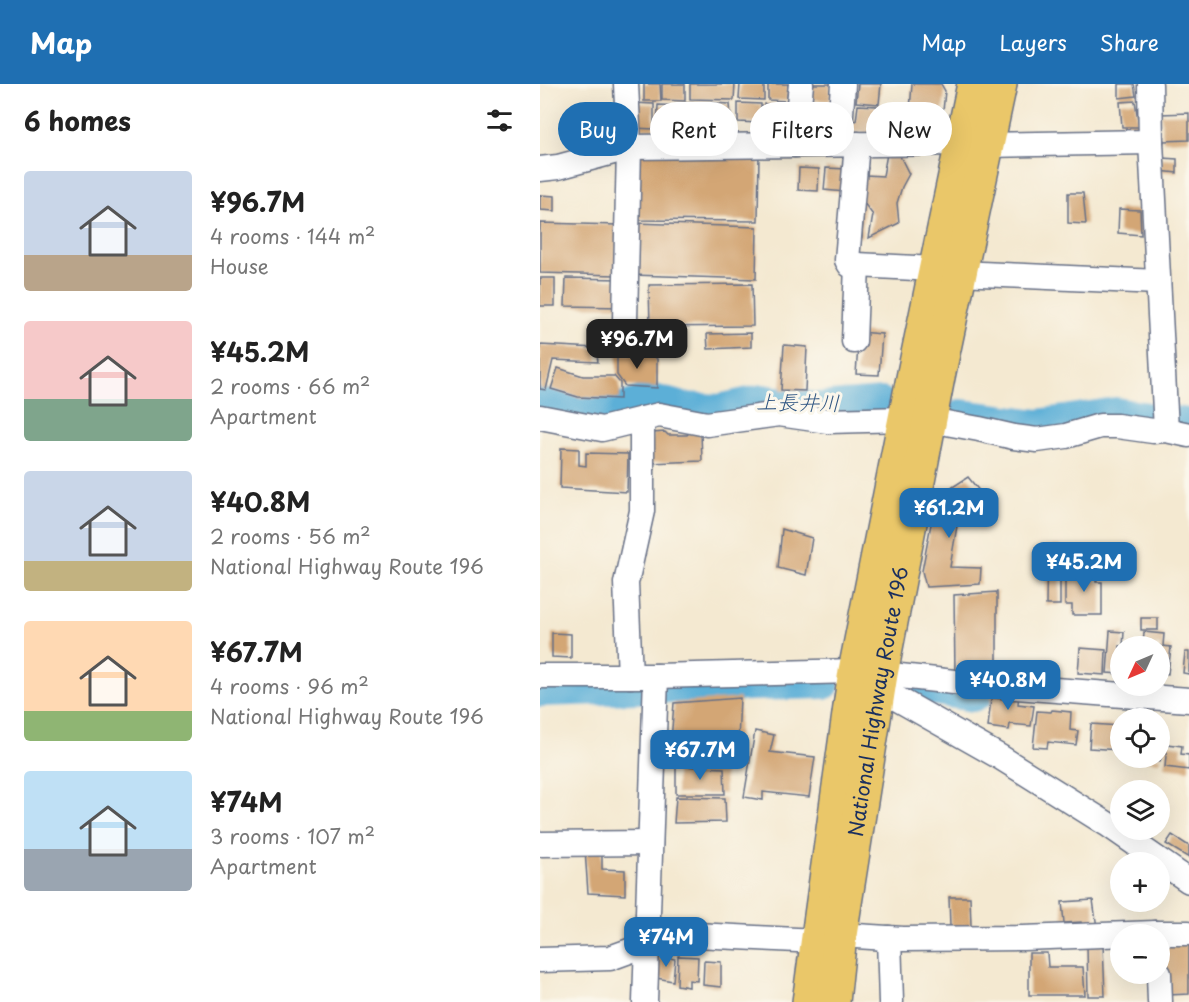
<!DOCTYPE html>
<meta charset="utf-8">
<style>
body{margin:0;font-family:"Playpen Sans","Klee One",sans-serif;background:#f6f6f6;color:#222;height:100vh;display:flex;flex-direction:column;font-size:22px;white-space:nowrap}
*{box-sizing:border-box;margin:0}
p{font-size:20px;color:#767676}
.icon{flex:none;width:33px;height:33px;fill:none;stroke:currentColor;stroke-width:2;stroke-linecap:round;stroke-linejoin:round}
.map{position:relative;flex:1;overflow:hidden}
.side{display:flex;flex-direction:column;background:#fff;width:540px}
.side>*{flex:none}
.hud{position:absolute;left:18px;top:18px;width:540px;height:54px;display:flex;gap:12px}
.needle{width:39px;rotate:226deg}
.buttons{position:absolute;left:570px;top:552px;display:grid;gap:12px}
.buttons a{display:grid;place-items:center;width:60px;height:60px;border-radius:50%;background:#fff;box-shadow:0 6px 24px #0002;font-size:30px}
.price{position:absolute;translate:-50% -51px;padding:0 14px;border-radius:12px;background:#1f6fb2;color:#fff;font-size:20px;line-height:39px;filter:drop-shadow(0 2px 3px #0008)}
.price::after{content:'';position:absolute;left:50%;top:36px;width:18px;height:14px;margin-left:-9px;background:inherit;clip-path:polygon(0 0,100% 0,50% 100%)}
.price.selected{background:#222;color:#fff}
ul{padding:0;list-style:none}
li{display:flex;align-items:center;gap:18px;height:150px;padding:0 24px}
li span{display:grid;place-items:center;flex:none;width:168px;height:120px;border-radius:6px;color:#555}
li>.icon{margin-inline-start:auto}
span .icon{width:72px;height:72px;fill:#fffc;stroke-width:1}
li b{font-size:26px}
h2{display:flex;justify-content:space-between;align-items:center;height:72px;padding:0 24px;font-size:26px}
.pill{padding:0 21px;border-radius:27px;background:#fff;box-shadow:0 6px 24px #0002;font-size:21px;line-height:54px}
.pill.selected{background:#1f6fb2;color:#fff}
header{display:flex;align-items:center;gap:36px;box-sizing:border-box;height:84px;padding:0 30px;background:#1f6fb2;color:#fff}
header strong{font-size:28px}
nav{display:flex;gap:33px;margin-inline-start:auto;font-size:21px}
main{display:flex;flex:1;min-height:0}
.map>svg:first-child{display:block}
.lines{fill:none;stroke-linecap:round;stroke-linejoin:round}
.river{stroke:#5cafd7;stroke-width:28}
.building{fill:#d3a674}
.minor-casing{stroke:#677086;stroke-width:27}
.highway-casing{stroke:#677086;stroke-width:36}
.minor{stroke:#fff;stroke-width:24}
.highway{stroke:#eac769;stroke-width:33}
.labels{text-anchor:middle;stroke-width:6;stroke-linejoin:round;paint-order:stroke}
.street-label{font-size:20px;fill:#1b2f5e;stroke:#fbf7ec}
.water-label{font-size:21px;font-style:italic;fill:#2e5582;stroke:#fbf7ec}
</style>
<header>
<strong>Map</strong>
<nav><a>Map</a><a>Layers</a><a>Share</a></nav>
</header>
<main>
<section class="side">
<h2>6 homes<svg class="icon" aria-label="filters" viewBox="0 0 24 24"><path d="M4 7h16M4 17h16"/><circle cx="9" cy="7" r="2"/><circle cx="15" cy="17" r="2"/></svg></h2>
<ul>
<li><span style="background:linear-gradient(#c9d6e8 70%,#b9a48a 0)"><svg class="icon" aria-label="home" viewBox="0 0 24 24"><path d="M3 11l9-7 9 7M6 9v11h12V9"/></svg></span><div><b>¥96.7M</b><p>4 rooms · 144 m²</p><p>House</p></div></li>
<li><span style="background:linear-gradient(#f6c9c9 65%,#7fa58c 0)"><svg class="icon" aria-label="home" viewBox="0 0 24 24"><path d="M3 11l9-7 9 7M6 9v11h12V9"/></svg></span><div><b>¥45.2M</b><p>2 rooms · 66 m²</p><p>Apartment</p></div></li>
<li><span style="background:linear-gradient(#c9d6e8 75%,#c2b280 0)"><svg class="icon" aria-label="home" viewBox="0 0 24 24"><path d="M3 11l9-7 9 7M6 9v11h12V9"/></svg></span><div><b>¥40.8M</b><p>2 rooms · 56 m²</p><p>National Highway Route 196</p></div></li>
<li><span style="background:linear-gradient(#ffd9b3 75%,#8fb573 0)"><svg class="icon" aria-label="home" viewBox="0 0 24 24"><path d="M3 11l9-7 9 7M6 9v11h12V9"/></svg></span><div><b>¥67.7M</b><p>4 rooms · 96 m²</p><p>National Highway Route 196</p></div></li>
<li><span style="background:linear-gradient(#bfe0f5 65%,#9aa5b1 0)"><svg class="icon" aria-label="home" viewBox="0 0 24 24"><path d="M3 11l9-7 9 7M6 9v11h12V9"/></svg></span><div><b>¥74M</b><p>3 rooms · 107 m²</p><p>Apartment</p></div></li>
</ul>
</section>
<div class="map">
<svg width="649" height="918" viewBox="0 0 649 918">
<rect width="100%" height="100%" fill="#fbf7ec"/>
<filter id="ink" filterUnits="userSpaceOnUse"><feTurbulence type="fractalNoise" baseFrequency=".0167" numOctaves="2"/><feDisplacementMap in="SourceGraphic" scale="12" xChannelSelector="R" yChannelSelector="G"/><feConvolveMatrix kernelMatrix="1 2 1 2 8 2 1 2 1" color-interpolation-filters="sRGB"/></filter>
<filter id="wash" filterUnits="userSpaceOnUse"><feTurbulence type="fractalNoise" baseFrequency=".008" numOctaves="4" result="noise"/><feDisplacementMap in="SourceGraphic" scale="24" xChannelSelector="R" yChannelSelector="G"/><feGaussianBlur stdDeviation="1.35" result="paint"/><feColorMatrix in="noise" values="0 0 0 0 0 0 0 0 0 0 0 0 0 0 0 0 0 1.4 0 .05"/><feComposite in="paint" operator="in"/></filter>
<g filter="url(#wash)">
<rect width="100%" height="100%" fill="#f4e9d1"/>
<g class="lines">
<g class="river">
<path d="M0 317 35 327 68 328 110 313 144 322 179 324 223 314 277 322 342 317"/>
<path d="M420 329 498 339 576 327 649 338"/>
<path d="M370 604 433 614 471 595"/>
<path d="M0 609 96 606 286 601"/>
</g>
</g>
<g id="blocks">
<g class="building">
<path d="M104 0H120L121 17H104Z"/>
<path d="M122 0H145V17L122 16Z"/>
<path d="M150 0H195L194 16 150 15Z"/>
<path d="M200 0H224V16L199 15Z"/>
<path d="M228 0H248L247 17 228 16Z"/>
<path d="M268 0H291L290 17 268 15Z"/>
<path d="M318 0H341L339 20 316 18Z"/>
<path d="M372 0H401L405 7 403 27 399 36 392 42 369 39Z"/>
<path d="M579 0H594L596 12 579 14Z"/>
<path d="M595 17 599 43H582L580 18Z"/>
<path d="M268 18 293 21 292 46 267 44Z"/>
<path d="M93 19 114 20V45L94 44Z"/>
<path d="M146 19 169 20V40L146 39Z"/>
<path d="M172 19 190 20 192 45H181L182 42 170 41Z"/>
<path d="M198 19 221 20V39L198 38Z"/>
<path d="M224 20 245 21 243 46 224 45Z"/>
<path d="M118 21 142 22 141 42 117 41Z"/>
<path d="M318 21 337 22 335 49 309 48V36L316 37Z"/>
<path d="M649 29V56L623 57 621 30Z"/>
<path d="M348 64 361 74 369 90 362 103 357 119 359 139 329 154 333 131 324 119 322 153 304 151 310 81 328 84 326 91 343 92Z"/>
<path d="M96 66 219 68 218 137 96 136Z"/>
<path d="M622 74 637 75V89L620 87Z"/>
<path d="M259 84 279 85 278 107 258 106Z"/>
<path d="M286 84 307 85 305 108 284 106Z"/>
<path d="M528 109H543L546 140 528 139Z"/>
<path d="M0 111 15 112V127L0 126Z"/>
<path d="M579 125 600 126 601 151 578 149Z"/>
<path d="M0 139 78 141 77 191 0 189Z"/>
<path d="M94 139 217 143 216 195 93 191Z"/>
<rect x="0" y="194" width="15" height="28"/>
<path d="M26 194 81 195V223L25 222Z"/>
<path d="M212 200 213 242 110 243 109 201Z"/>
<path d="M319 248 342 250 339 291 316 290Z"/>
<path d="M211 249V263L168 265 167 250Z"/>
<path d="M0 261 56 264 58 278 13 276 6 306 0 305Z"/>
<path d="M244 261 267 263 265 307 241 306Z"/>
<path d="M77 269 113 271 117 275V304L85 302 77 291Z"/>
<path d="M18 284 43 292H74L80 299V315L38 313 11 305Z"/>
<path d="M125 348 128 351H147L150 348 161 349 162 377 109 379 112 349Z"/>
<path d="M21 364 39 365V381L46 382V369L88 370 87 408 20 404Z"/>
<path d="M428 393 441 409 419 430 410 483 441 484 440 500 386 503 382 487 396 414Z"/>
<path d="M242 445 272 454 266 491 238 484Z"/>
<path d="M507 462H520V521H506Z"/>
<path d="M556 487V498H562V531H532V521H525V488Z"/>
<path d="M457 508V591L415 590 414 511Z"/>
<rect x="601" y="534" width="17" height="12"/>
<path d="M570 547 584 548 583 562H580V590L567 589Z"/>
<path d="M604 548 624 550 623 562 631 563 628 590 620 589V562H603Z"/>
<path d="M12 549 31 550V574L12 573Z"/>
<path d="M540 564 566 566 565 591 538 589Z"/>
<path d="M645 568H649V590L643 589Z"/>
<path d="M452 605 479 608 478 620 494 622 491 642 470 640 469 646 448 643Z"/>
<path d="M200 614 198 657H131L134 619Z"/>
<path d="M512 626 531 628 530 646 538 647 536 661 508 658 507 664 493 663 497 627 511 628Z"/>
<path d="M551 640 580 642V666L549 664Z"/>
<path d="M215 647 234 651 230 668 275 673 269 713 223 708V716L204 713Z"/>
<path d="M620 655H623L621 673H620Z"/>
<path d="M627 660 642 662 641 670 649 671V686L625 683Z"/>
<path d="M598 674H621L620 678 598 675Z"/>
<path d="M136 682 184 684 185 710H136Z"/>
<path d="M136 713 185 714 186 738 134 739Z"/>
<path d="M632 751 649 762V774L626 760Z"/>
<path d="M45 766H62V785L85 786V811L48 809Z"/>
<path d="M409 813H430L431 842 410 843Z"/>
<path d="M553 816 557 844H542L541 838 524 839 522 818Z"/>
<path d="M625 859H649V910L627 911Z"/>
<path d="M547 860H563L565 912H548Z"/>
<path d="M489 869H507L508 883H543L545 911H489Z"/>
<path d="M118 872 135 875 133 897 116 894Z"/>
<path d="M138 872 158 873 157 897 149 896V903L137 901Z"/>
<path d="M164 877 181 878V903L163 901Z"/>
</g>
</g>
</g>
<g filter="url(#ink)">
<use href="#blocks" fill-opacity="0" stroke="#677086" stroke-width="1.5"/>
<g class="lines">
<defs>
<g id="minor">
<path d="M611 58 626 346"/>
<path d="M299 60 303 0"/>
<path d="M317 60 307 176 310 181H317L395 185"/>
<path d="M255 61 261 0"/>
<path d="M0 85 18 83 92 63 422 59 447 61 611 58 610 0"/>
<path d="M420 189 618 198"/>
<path d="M85 237 89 64 86 0"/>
<path d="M314 257 317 181"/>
<path d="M0 333 62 345 119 331 167 340 239 330 288 337 365 335"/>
<path d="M390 336 439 345 474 353 497 356 526 352 560 342H577L613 347 626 346 649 351"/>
<path d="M0 592H116L315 587 423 599 649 616"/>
<path d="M90 592 86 499 102 427V335"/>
<path d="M327 596 340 605 460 673 567 740 649 797"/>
<path d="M0 760 110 759"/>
<path d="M615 849H649"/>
<path d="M300 851 363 855 483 854 615 849 617 850"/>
<path d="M349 854 351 918"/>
<path d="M0 876 70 874 136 850 278 857"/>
<path d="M619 890 620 918"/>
<path d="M105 918 116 592"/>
</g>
<g id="highway">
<path d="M269 918 315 587 374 289 434 0"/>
<path id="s1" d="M293 918 300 851 341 590 398 293 460 0"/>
</g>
</defs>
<use href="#minor" class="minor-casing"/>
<use href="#highway" class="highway-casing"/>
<use href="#minor" class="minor"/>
<use href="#highway" class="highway"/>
</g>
</g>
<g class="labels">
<g class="street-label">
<text dy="7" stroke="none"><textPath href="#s1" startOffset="304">National Highway Route 196</textPath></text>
</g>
<g class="water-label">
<text transform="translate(258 319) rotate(1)" y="7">上長井川</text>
</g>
</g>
</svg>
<div class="buttons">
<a><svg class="needle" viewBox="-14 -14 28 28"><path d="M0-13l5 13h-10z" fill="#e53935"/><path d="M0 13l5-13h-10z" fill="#767676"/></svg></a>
<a><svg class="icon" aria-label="locate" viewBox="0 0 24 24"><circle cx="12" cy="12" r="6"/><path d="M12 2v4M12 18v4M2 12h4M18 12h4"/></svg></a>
<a><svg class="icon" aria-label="layers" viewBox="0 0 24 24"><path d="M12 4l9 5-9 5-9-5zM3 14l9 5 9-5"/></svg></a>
<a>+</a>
<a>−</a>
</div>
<b class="price selected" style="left:97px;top:286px">¥96.7M</b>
<b class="price" style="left:409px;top:455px">¥61.2M</b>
<b class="price" style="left:544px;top:509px">¥45.2M</b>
<b class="price" style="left:468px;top:627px">¥40.8M</b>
<b class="price" style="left:160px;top:697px">¥67.7M</b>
<b class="price" style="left:126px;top:884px">¥74M</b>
<div class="hud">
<a class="pill selected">Buy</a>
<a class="pill">Rent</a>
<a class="pill">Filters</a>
<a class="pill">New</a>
</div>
</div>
</main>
